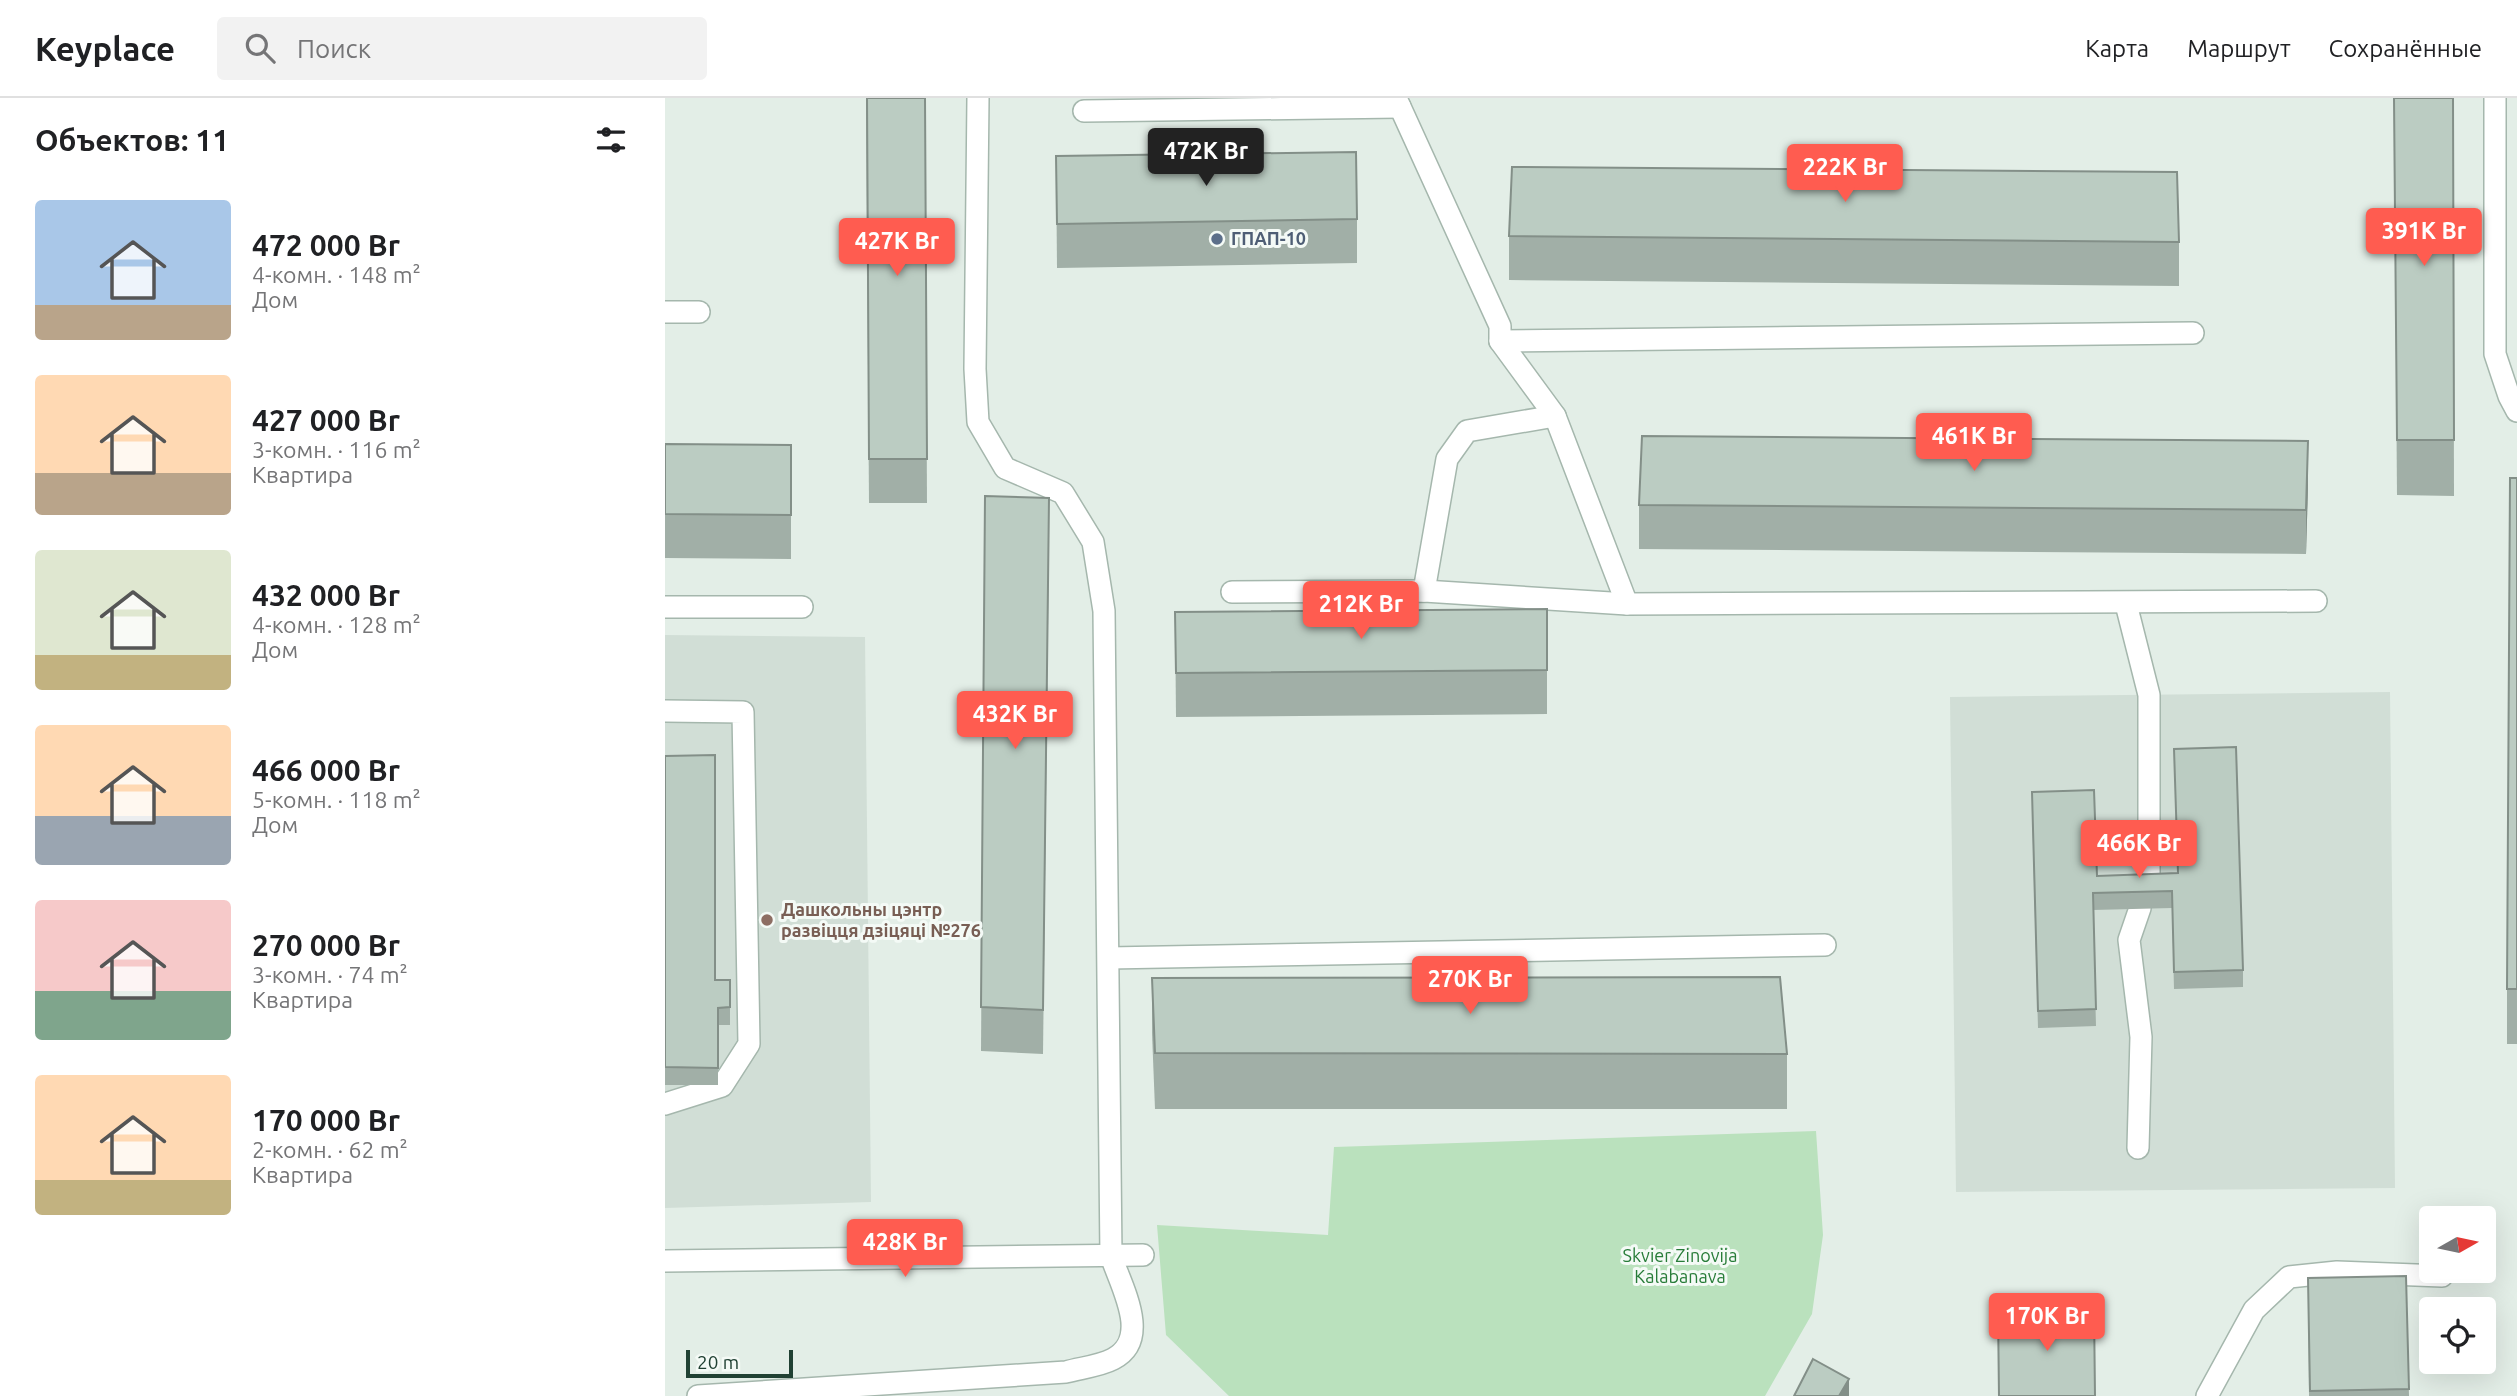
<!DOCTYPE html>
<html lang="ru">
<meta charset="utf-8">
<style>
body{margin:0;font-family:Ubuntu,sans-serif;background:#f2f2f2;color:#202124;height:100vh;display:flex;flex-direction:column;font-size:26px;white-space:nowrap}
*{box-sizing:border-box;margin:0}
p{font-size:23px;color:#757577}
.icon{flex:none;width:38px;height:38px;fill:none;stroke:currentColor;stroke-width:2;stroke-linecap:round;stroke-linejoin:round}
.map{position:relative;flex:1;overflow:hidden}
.drawer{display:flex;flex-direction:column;background:#fff;width:665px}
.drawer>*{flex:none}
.needle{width:46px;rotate:81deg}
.buttons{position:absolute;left:1754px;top:1108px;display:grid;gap:14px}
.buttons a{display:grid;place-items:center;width:77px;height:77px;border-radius:7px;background:#fff;box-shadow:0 7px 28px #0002;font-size:35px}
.scale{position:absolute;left:21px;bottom:18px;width:107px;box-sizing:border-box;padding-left:7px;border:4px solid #204133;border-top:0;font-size:19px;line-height:24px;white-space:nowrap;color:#204133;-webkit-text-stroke:5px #f4faf6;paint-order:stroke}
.price{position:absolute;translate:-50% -60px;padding:0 16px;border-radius:7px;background:#ff5c50;color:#fff;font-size:23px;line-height:46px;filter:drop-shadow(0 2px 4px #0008)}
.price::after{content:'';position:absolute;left:50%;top:42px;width:21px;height:16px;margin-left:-10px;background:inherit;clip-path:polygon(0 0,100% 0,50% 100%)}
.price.on{background:#222;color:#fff}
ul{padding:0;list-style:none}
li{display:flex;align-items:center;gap:21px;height:175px;padding:0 35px}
li span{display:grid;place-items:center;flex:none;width:196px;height:140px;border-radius:7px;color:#555}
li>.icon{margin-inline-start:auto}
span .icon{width:84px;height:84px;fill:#fffc;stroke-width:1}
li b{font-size:30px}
h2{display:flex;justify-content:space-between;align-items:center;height:84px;padding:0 35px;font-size:30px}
header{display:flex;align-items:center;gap:42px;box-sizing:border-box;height:98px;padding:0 35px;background:#fff;border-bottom:2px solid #e0e0e0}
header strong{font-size:33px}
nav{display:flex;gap:38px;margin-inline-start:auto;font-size:24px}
.search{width:490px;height:63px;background:#f2f2f2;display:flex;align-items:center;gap:18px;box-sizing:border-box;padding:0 24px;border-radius:7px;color:#757577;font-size:26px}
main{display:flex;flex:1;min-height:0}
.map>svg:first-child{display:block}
.built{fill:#d1ded6}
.green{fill:#bae1bd}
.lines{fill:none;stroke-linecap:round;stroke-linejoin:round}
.service-casing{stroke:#a5b7ad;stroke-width:24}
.minor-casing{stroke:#a5b7ad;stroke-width:24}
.service{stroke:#fff;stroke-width:21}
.minor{stroke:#fff;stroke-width:21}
.wall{fill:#a1afa7}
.shaded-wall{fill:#838f88}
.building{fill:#bbccc2;stroke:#838f88;stroke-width:2}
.service-dot{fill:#5c6f8a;stroke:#f4faf6;stroke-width:2.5}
.education-dot{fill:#8d6e63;stroke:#f4faf6;stroke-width:2.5}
.labels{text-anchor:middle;stroke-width:6;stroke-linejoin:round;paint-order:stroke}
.service-label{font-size:18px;font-weight:bold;fill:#4e5e75;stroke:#f4faf6;text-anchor:start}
.education-label{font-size:18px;font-weight:bold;fill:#785e54;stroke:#f4faf6;text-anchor:start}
.park-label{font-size:18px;fill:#277c38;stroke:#f4faf6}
</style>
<header>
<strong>Keyplace</strong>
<div class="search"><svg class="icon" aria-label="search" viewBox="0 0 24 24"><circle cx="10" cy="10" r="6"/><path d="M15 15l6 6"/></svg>Поиск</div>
<nav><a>Карта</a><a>Маршрут</a><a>Сохранённые</a></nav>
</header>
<main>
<section class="drawer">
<h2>Объектов: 11<svg class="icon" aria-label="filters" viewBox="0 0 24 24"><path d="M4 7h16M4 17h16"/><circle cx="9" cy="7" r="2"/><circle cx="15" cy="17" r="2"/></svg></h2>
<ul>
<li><span style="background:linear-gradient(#a9c7e8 75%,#b9a48a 0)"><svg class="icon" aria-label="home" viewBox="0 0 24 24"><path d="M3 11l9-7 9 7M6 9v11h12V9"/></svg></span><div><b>472 000 Br</b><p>4-комн. · 148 m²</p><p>Дом</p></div></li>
<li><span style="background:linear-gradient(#ffd9b3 70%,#b9a48a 0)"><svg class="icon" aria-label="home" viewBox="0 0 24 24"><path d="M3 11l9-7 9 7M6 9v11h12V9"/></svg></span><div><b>427 000 Br</b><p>3-комн. · 116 m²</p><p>Квартира</p></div></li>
<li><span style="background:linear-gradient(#dfe7d0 75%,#c2b280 0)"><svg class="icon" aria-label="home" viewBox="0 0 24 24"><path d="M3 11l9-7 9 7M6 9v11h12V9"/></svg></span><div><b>432 000 Br</b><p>4-комн. · 128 m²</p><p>Дом</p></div></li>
<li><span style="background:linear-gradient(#ffd9b3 65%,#9aa5b1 0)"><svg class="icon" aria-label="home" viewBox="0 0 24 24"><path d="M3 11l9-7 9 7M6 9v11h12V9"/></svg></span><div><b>466 000 Br</b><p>5-комн. · 118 m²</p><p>Дом</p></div></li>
<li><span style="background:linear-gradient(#f6c9c9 65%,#7fa58c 0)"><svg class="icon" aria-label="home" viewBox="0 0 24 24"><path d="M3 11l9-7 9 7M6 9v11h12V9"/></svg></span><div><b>270 000 Br</b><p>3-комн. · 74 m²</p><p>Квартира</p></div></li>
<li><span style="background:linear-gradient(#ffd9b3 75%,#c2b280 0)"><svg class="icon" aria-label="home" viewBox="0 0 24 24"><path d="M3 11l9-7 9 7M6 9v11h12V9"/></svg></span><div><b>170 000 Br</b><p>2-комн. · 62 m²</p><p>Квартира</p></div></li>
</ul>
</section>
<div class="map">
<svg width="1852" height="1298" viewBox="0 0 1852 1298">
<rect width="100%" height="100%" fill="#e3eee7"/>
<g class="built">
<path d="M0 537 200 539 206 1104 0 1110Z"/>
<path d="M1725 594 1730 1090 1291 1094 1285 599Z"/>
</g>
<path class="green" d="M1151 1033 1158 1137 1147 1216 1100 1298H564L501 1237 492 1127 663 1137 669 1049Z"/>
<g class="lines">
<defs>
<g id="service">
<path d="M731 0 835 228V243L890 318 962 506"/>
<path d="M1830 0V256L1844 298 1852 313"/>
<path d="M419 13 735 9"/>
<path d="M0 214H34"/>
<path d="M835 243 1528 235"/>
<path d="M759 493 782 361 802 333 890 318"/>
<path d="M567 494 759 493 962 506 1651 503"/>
<path d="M1461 506 1484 597V776L1479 793"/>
<path d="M0 509H137"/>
<path d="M0 613 78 614 84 946 57 988 0 1006"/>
<path d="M444 860 1160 847"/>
<path d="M1473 1050 1476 939 1464 842 1475 810"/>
<path d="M33 1298 401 1274C415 1270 435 1268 448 1261 487 1241 456 1188 446 1158L439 513 428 444 398 395 340 370 313 324 310 271 313 0"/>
<path d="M1542 1298 1589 1212 1624 1179 1672 1174 1777 1178"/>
</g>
<path id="minor" d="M0 1163 478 1157"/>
</defs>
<use href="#service" class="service-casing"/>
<use href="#minor" class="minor-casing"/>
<use href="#service" class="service"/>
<use href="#minor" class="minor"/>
</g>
<g class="wall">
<path d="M201 0H260L262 405H204Z"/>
<path d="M1729 0H1788L1789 398 1732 397Z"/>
<path d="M391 58 692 121V165L392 170Z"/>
<path d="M844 138 1514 144V188L844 182Z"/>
<path d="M0 346 126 347V461L0 460Z"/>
<path d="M1852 380V946H1842V891Z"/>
<path d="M1643 387 1641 456 974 451V407Z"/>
<path d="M320 398 384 444 378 956 316 953Z"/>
<path d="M882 511V616L511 619 510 514Z"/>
<path d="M0 658 50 882H65V927H53V987H0Z"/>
<path d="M1367 711 1432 778 1512 775 1578 872V889L1509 891 1507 810 1428 812 1431 928 1373 930Z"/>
<path d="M487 880 1122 956V1011H490L487 935Z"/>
<path d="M1741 1178 1744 1298H1644L1643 1180Z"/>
<path d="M1333 1213 1430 1298H1333Z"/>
</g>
<g class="shaded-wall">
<path d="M1643 343V387L1641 456V412Z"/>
<path d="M1184 1281V1298H1174Z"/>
</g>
<g class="building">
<path d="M202 0H260L262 361H204Z"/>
<path d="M1729 0H1788L1789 342H1732Z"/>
<path d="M691 54 692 121 392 126 391 58Z"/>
<path d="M847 69 1512 74 1514 144 844 138Z"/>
<path d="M977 338 1643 343 1641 412 974 407Z"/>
<path d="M0 346 126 347V417L0 416Z"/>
<path d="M1845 380H1852V891H1842Z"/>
<path d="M320 398 384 400 378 912 316 909Z"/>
<path d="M882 511V572L511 575 510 514Z"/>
<path d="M1571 649 1578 872 1509 874 1507 793 1428 795 1431 911 1373 913 1367 694 1429 692 1432 778 1513 775 1509 651Z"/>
<path d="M50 657V882H65V909L53 910V970L0 969V658Z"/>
<path d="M1115 879 1122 956 490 955 487 880Z"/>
<path d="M1741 1178 1744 1291 1645 1293 1643 1180Z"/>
<path d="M1429 1211 1430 1298H1334L1333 1213Z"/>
<path d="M1148 1261 1184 1281 1174 1298H1129Z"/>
</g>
<circle class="service-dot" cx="552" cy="141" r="7"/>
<circle class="education-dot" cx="102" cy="822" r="7"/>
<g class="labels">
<g class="service-label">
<text x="566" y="147">ГПАП-10</text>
</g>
<g class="education-label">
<text x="116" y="818">Дашкольны цэнтр<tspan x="116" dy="21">развіцця дзіцяці №276</tspan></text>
</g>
<g class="park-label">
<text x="1015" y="1164">Skvier Zinovija<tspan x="1015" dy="21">Kalabanava</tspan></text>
</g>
</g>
</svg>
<div class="buttons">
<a><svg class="needle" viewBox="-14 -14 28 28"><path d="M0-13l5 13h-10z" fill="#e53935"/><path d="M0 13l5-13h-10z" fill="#757577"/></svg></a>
<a><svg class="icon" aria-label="locate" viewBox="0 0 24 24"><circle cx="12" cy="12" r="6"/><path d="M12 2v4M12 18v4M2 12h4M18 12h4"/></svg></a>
</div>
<div class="scale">20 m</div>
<b class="price on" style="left:541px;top:90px">472K Br</b>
<b class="price" style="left:1180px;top:106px">222K Br</b>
<b class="price" style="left:1759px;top:170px">391K Br</b>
<b class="price" style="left:232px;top:180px">427K Br</b>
<b class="price" style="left:1309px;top:375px">461K Br</b>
<b class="price" style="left:696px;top:543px">212K Br</b>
<b class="price" style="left:350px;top:653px">432K Br</b>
<b class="price" style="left:1474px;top:782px">466K Br</b>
<b class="price" style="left:805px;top:918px">270K Br</b>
<b class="price" style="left:240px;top:1181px">428K Br</b>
<b class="price" style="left:1382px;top:1255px">170K Br</b>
</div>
</main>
